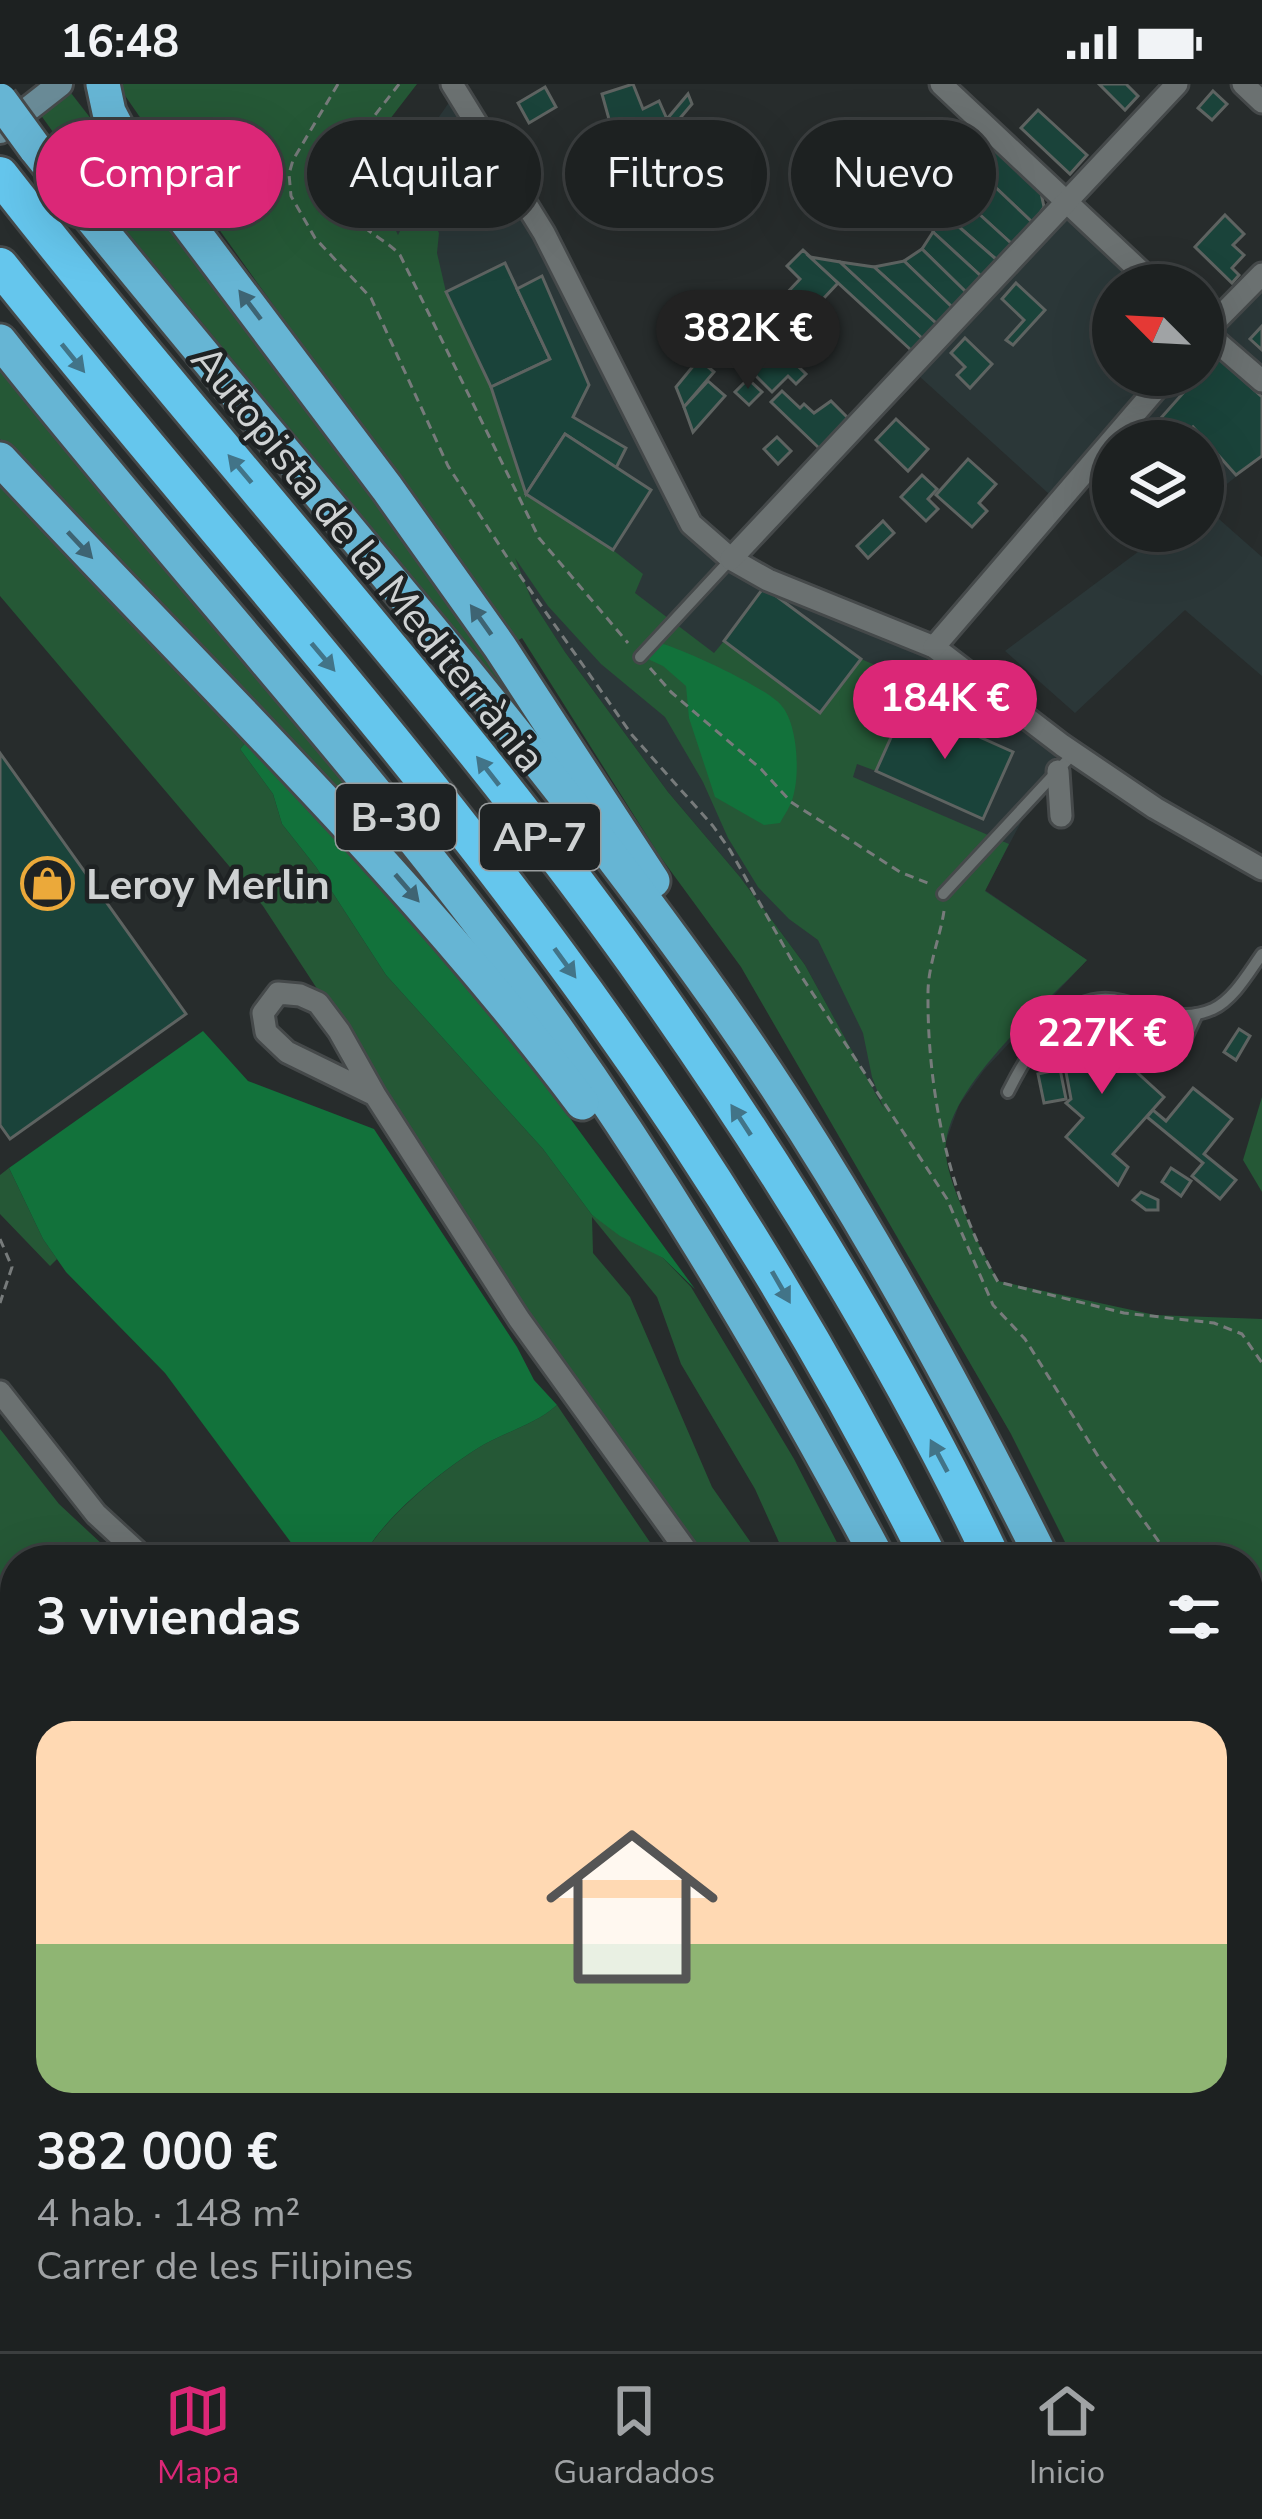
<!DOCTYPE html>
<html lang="es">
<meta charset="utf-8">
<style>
body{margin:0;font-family:"Nunito Sans",sans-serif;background:#25292a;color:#f1f3f6;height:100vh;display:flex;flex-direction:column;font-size:45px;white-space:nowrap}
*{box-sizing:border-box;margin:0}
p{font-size:39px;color:#a0a3a5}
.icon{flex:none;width:66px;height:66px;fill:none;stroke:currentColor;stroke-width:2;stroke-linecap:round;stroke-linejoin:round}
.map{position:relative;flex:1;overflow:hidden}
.panel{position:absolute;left:0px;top:1461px;width:1263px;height:807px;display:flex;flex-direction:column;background:#1d2121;border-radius:48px 48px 0 0;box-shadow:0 12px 48px #0002,0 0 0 3px #3b3e3f}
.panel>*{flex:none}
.hud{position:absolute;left:36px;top:36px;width:1191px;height:108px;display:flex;gap:24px}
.needle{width:78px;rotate:294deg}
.tools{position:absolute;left:1092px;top:180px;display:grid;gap:24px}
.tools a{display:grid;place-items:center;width:132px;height:132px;border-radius:50%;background:#1d2121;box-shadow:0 12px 48px #0002,0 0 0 3px #3b3e3f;font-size:60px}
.price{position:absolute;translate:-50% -102px;padding:0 27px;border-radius:42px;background:#db2777;color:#fff;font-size:39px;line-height:78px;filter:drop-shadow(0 3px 6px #0008)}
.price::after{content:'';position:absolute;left:50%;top:72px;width:36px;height:27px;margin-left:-18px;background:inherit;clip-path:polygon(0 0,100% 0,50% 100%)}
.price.current{background:#222;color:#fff}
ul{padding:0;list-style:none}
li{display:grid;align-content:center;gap:24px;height:636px;padding:0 36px}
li+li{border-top:3px solid #3b3e3f}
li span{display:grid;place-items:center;height:372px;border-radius:36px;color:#555}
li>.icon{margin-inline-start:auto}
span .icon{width:216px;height:216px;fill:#fffc;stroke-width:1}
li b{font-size:51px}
h2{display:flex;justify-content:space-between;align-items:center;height:144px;padding:0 36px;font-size:51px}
.chip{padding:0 42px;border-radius:54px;background:#1d2121;box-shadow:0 12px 48px #0002,0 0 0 3px #3b3e3f;font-size:42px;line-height:108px}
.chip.current{background:#db2777;color:#fff}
.status{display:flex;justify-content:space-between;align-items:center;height:84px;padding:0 60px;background:#1d2121;direction:ltr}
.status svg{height:33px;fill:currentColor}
.dock{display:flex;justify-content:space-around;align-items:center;height:168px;border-top:3px solid #3b3e3f;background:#1d2121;font-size:33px;color:#a0a3a5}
.dock a{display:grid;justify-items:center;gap:6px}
.dock .current{color:#db2777}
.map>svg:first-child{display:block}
.built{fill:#2b3738}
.green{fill:#255836;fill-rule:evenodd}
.forest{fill:#12723b}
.water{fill:#3b78bb}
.building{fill:#1a433a;stroke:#5e6361;stroke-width:3}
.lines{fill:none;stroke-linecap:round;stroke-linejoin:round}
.service-casing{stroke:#45494a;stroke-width:16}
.minor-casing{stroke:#45494a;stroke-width:27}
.secondary-casing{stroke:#45494a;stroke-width:30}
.trunk-casing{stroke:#45494a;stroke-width:39}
.motorway-casing{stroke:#45494a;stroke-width:42}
.path{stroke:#777b7b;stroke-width:3;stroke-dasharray:9 6;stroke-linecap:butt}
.service{stroke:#6b7171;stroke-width:10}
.minor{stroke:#6b7171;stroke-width:21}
.secondary{stroke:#698a96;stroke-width:24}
.trunk{stroke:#66b5d4;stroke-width:33}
.motorway{stroke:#65c6ed;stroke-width:36}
.rail{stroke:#8c9091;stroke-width:6;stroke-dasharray:21 21;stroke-linecap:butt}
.trunk-bridge-casing{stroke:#45494a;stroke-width:39;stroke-linecap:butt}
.trunk-bridge{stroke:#66b5d4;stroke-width:33}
.oneway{fill:#3e6473}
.oneway2{fill:#427488}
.labels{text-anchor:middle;stroke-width:9;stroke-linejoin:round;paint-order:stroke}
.shield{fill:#1e2223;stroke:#9a9d9e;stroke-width:3}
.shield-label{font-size:39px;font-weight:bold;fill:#cfd2d3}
.street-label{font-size:42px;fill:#cfd2d3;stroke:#1e2223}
.poi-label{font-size:42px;font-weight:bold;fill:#cfd2d3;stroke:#1e2223;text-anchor:start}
</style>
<div class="status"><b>16:48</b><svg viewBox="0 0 49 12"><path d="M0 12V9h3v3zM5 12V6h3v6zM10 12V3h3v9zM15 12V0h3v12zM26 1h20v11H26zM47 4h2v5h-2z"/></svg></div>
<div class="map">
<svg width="1262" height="2267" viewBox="0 0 1262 2267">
<rect width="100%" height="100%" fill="#272c2c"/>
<g class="built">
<path d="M457 7 691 440 731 475 934 563 1062 661 985 806 1087 876 984 986 959 1021 945 1060 888 1033 805 881 740 793 668 708 565 568 514 490 371 140 381 116Z"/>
<path d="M1064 116 1155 201H1113V291H1203V246L1262 190V372L1203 419V357H1113V394L1096 377 1059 419 908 282Z"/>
<path d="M1203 421 1262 473V592L1185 526 1075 629 1005 567 1166 447H1203Z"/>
<path d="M15 2164V2251L0 2255V2167Z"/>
</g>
<g class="green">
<path d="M117 0H417L363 70 375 103 368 107 374 118 381 116 398 151 411 125 428 127 439 149 437 169 446 208 491 303 526 410 613 466 643 490 635 509 714 569 724 557 820 629 861 575 903 593C916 622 888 660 876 687L857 680 853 693 1009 760 985 807 1087 876C1045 921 954 996 946 1058 941 1092 982 1165 998 1197L1155 1231 1262 1235V1606L1250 1624 1262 1638V1728L1248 1748V1476H1074L1011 1350 741 883 659 771 522 554 512 560C385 370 246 188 117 0ZM515 474 548 522 601 580 665 633 703 698 728 754 758 803 789 835 818 856 863 949 872 993 884 1025 805 881 740 793 668 708 565 568 532 517Z"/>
<path d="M71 9C229 212 385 415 525 630L109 126 40 30Z"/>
<path d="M0 277 494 883 0 355Z"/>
<path d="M0 390 247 657 240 665 273 710 282 740 316 783 386 891 543 1065 592 1131 663 1174 691 1203 794 1375 846 1476H787L755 1405 681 1280 657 1213 592 1133 593 1169 630 1213 712 1403 763 1476H702L544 1254 417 1053 403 1042 386 1004 363 975 263 822 0 512Z"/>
<path d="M1262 1013V1108L1243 1076Z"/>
<path d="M9 1084 43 1155 57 1175 50 1182 0 1130V1091Z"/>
<path d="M557 1321 662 1476H362C379 1437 446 1383 483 1361 508 1347 536 1340 557 1321Z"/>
<path d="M0 1345 59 1420 119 1476H15V1731L0 1741Z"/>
<path d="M15 1760V2096L9 2098 0 2084V1767Z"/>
<path d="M1262 1815V1926L1248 1897V1825Z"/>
</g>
<g class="forest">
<path d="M645 556C667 556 766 603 781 621 798 640 800 690 793 713 791 722 784 731 780 739L764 741 715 713 689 634 686 602 663 582 637 570Z"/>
<path d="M247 657 339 751 515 959 695 1205 663 1174 620 1152 592 1131 543 1065 386 891 316 783 282 740 273 710 240 665Z"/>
<path d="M203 947 248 997 374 1045 517 1263 534 1296 557 1321C536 1340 508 1347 483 1361 446 1383 379 1436 362 1476H304L165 1289 66 1188 43 1155 9 1084Z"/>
<path d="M15 2251V2253H491L488 2267H0V2255Z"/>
<path d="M968 2253H1165L1169 2267H973Z"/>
</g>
<path class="water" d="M491 2253H968L973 2267H488Z"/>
<g class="building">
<path d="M633 0 643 25 659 17 667 35 688 10 692 20 671 45 679 83 664 87 671 104 660 111 653 90 627 100 602 10Z"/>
<path d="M1099 0H1126L1138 12 1125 26Z"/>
<path d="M545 3 556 23 529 39 518 19Z"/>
<path d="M1213 7 1227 20 1212 36 1198 24Z"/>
<path d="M1038 26 1087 71 1070 90 1021 44Z"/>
<path d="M985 52 1040 104 1044 123 1033 139 972 81Z"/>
<path d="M972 81 1033 139 1012 160 955 108Z"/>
<path d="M955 108 1012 160 997 176 943 129Z"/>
<path d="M943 129 997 176 982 193 933 148Z"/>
<path d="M1225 131 1244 150 1233 161 1244 171 1232 184 1239 191 1232 199 1195 163Z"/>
<path d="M933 148 982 193 967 209 922 165Z"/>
<path d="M922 165 967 209 953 224 904 177Z"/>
<path d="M803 166 838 199 807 232 785 211 800 195 787 182Z"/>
<path d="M810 173 840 178 923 255 912 267Z"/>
<path d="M904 177 953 224 937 240 874 183Z"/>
<path d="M840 178 874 183 937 240 923 255Z"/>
<path d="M505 179 550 275 491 303 446 208Z"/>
<path d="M542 192 589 301 573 333 626 364 616 384 565 350 526 410 491 303 550 275 517 205Z"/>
<path d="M1016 199 1045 226 1013 261 1006 256 1024 236 1002 215Z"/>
<path d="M795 221 817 241 788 273 767 251Z"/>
<path d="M1262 242V266L1250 255Z"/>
<path d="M965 254 992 280 970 304 957 291 965 283 951 269Z"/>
<path d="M777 262 806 290 796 300 788 292 772 308 752 288Z"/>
<path d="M1216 272 1262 313V372L1236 391 1193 343 1178 357 1160 335Z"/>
<path d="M699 275 714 288 684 323 676 303Z"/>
<path d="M748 295 762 308 749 321 735 308Z"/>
<path d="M708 297 725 312 693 348 684 323Z"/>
<path d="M782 307 800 324 804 320 814 329 831 317 849 335 820 365 771 318Z"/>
<path d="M896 335 928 365 908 387 876 356Z"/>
<path d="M565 350 651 406 613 466 526 410Z"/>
<path d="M777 353 791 367 778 380 764 365Z"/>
<path d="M968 375 996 400 979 419 987 427 972 443 936 411Z"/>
<path d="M922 391 937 405 928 415 938 425 926 437 901 413Z"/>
<path d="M883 437 894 449 868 474 857 462Z"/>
<path d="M764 503 861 575 820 629 724 557Z"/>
<path d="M906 620 1013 668 983 735 876 687Z"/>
<path d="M0 669 186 930 10 1055 0 1041Z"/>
<path d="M1095 938 1101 972 1109 963 1164 1013 1113 1070 1128 1083 1118 1101 1066 1053 1083 1034 1066 1019 1071 1015 1063 972 1051 974 1048 961 1061 959 1058 944Z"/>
<path d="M1239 945 1250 952 1236 976 1224 968Z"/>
<path d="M1060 985 1066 1015 1044 1019 1038 990Z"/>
<path d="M1193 1004 1232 1035 1204 1070 1236 1096 1220 1115 1192 1092 1203 1079 1147 1033 1153 1026 1166 1037Z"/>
<path d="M1171 1084 1191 1097 1181 1112 1162 1098Z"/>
<path d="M1141 1108 1158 1116V1126H1146L1133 1116Z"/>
</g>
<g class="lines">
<defs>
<g id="service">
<path d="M640 573 731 475"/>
<path d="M943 810 1074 669"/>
<path d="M1080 922 1102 928 1159 971 1180 967 1197 930"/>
<path d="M1008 1008C1029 966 1066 902 1122 917 1152 925 1182 939 1213 925 1234 915 1249 888 1262 870"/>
</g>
<g id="minor">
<path d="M452 0 544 149 691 440 731 475 768 496 934 563 1062 661 1155 724 1262 785"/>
<path d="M941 0 1155 201"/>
<path d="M1243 0 1262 18"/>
<path d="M1203 246 1262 297"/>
<path d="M1203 250 1262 190"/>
<path d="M731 475 1177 0"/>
<path d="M934 563 1168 291"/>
<path d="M1058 687 1061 732"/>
<path d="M375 1011 287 968 266 948 263 929 278 909 300 911 318 919 339 947 375 1011 519 1235 693 1476"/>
<path d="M0 1308 96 1430 146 1476"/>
<path d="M0 2117 15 2114"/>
</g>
<path id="secondary" d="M0 47 60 0"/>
<g id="trunk">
<path d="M103 0 109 28 121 51 387 404 500 563 653 797"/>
<path d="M35 64C262 350 509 621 720 920 843 1095 948 1285 1043 1476"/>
<path d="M0 257C161 461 338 652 495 860 641 1054 765 1263 879 1476"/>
<path d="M0 375C197 588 408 787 582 1019"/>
<path d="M1248 1962 1262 2000"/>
<path d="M1191 2253 1196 2267"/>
</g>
<g id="motorway">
<path d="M0 91C212 363 450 616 649 898 778 1081 897 1274 993 1476"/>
<path d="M0 182C185 414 385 634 560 873 700 1063 824 1265 930 1476"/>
<path d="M1248 2108 1262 2155"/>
<path d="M1230 2253 1234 2267"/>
</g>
</defs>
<use href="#service" class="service-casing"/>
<use href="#minor" class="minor-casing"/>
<use href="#secondary" class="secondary-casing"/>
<use href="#trunk" class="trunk-casing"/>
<use href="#motorway" class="motorway-casing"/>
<g class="path">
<path d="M338 0 293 76 289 90 291 112 315 154 371 214 448 382 507 473 632 651 713 742 730 766 796 884 947 1115 993 1221 1025 1255 1101 1377 1172 1476"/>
<path d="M399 0C374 34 327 81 351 127 362 148 385 154 400 171L539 454 628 559"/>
<path d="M650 584 671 608 761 685 791 718 900 788 930 800"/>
<path d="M944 827C940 854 928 881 928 909 927 1006 949 1114 998 1198L1124 1229 1214 1239 1242 1250 1262 1279"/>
<path d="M0 1155 12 1183 0 1219"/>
<path d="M1248 1606 1262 1617"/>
<path d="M0 1752 15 1743"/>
<path d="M1248 1762 1262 1743"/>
<path d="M55 2253 80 2267"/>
<path d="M345 2253 373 2267"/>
<path d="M80 2266 104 2253"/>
<path d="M4 2267H31"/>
<path d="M317 2267 318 2253"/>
</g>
<use href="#service" class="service"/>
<use href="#minor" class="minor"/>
<use href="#secondary" class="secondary"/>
<use href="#trunk" class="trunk"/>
<use href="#motorway" class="motorway"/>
<g class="rail">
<path d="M1248 1812 1262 1801"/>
<path d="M0 2182 15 2179"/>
</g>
<defs>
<path id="trunk-bridge" d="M0 16 35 64"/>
</defs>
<use href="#trunk-bridge" class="trunk-bridge-casing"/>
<use href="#trunk-bridge" class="trunk-bridge"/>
</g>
<defs><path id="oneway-solid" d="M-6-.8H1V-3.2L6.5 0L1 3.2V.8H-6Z" transform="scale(3)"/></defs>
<g class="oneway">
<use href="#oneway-solid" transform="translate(250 221) rotate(-127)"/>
<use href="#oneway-solid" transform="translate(80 461) rotate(47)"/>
<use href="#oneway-solid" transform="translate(481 536) rotate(-125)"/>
<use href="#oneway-solid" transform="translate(407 804) rotate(49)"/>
</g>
<g class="oneway2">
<use href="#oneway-solid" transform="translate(73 274) rotate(51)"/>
<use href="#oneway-solid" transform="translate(240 385) rotate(-130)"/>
<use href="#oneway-solid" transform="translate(323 573) rotate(50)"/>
<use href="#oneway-solid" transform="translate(488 687) rotate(-128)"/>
<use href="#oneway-solid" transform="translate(565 879) rotate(54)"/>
<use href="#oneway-solid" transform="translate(741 1036) rotate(-123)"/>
<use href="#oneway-solid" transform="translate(781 1203) rotate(60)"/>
<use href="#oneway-solid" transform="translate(939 1372) rotate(-118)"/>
</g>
<defs>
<symbol id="shop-ring" viewBox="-11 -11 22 22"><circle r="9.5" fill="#1e2223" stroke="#eba93a" stroke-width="1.5"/><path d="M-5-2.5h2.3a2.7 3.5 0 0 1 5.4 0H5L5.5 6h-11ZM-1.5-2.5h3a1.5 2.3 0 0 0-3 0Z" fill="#eba93a"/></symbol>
</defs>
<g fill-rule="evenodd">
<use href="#shop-ring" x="18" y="770" width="59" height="59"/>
</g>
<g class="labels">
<g class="shield">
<rect x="336" y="700" width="120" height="66" rx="9"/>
<rect x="480" y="720" width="120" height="66" rx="9"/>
</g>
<g class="shield-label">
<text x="396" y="747">B-30</text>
<text x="540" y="767">AP-7</text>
</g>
<g class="street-label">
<text transform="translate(369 474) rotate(51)" y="15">Autopista de la Mediterrània</text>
</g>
<g class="poi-label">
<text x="86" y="815">Leroy Merlin</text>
</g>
</g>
</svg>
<div class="tools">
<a><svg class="needle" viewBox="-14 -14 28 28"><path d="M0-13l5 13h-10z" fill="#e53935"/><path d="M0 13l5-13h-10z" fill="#a0a3a5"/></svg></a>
<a><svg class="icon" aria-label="layers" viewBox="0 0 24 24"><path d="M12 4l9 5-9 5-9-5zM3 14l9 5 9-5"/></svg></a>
</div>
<b class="price current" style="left:748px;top:308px">382K €</b>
<b class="price" style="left:945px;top:678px">184K €</b>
<b class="price" style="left:1102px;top:1013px">227K €</b>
<div class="hud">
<a class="chip current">Comprar</a>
<a class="chip">Alquilar</a>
<a class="chip">Filtros</a>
<a class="chip">Nuevo</a>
</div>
<section class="panel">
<h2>3 viviendas<svg class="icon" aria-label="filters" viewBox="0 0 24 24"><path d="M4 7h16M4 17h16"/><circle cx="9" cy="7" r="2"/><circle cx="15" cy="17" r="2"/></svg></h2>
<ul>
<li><span style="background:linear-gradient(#ffd9b3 60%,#8fb573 0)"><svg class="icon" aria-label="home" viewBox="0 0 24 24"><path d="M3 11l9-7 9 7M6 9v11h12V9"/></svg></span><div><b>382 000 €</b><p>4 hab. · 148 m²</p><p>Carrer de les Filipines</p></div></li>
</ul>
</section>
</div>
<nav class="dock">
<a class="current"><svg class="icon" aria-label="map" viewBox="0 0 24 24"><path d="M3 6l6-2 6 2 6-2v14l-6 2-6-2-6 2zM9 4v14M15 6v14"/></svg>Mapa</a>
<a><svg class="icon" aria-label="saved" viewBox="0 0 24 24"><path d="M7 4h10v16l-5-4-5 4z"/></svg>Guardados</a>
<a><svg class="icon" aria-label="home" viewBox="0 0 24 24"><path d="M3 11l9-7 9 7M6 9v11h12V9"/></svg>Inicio</a>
</nav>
